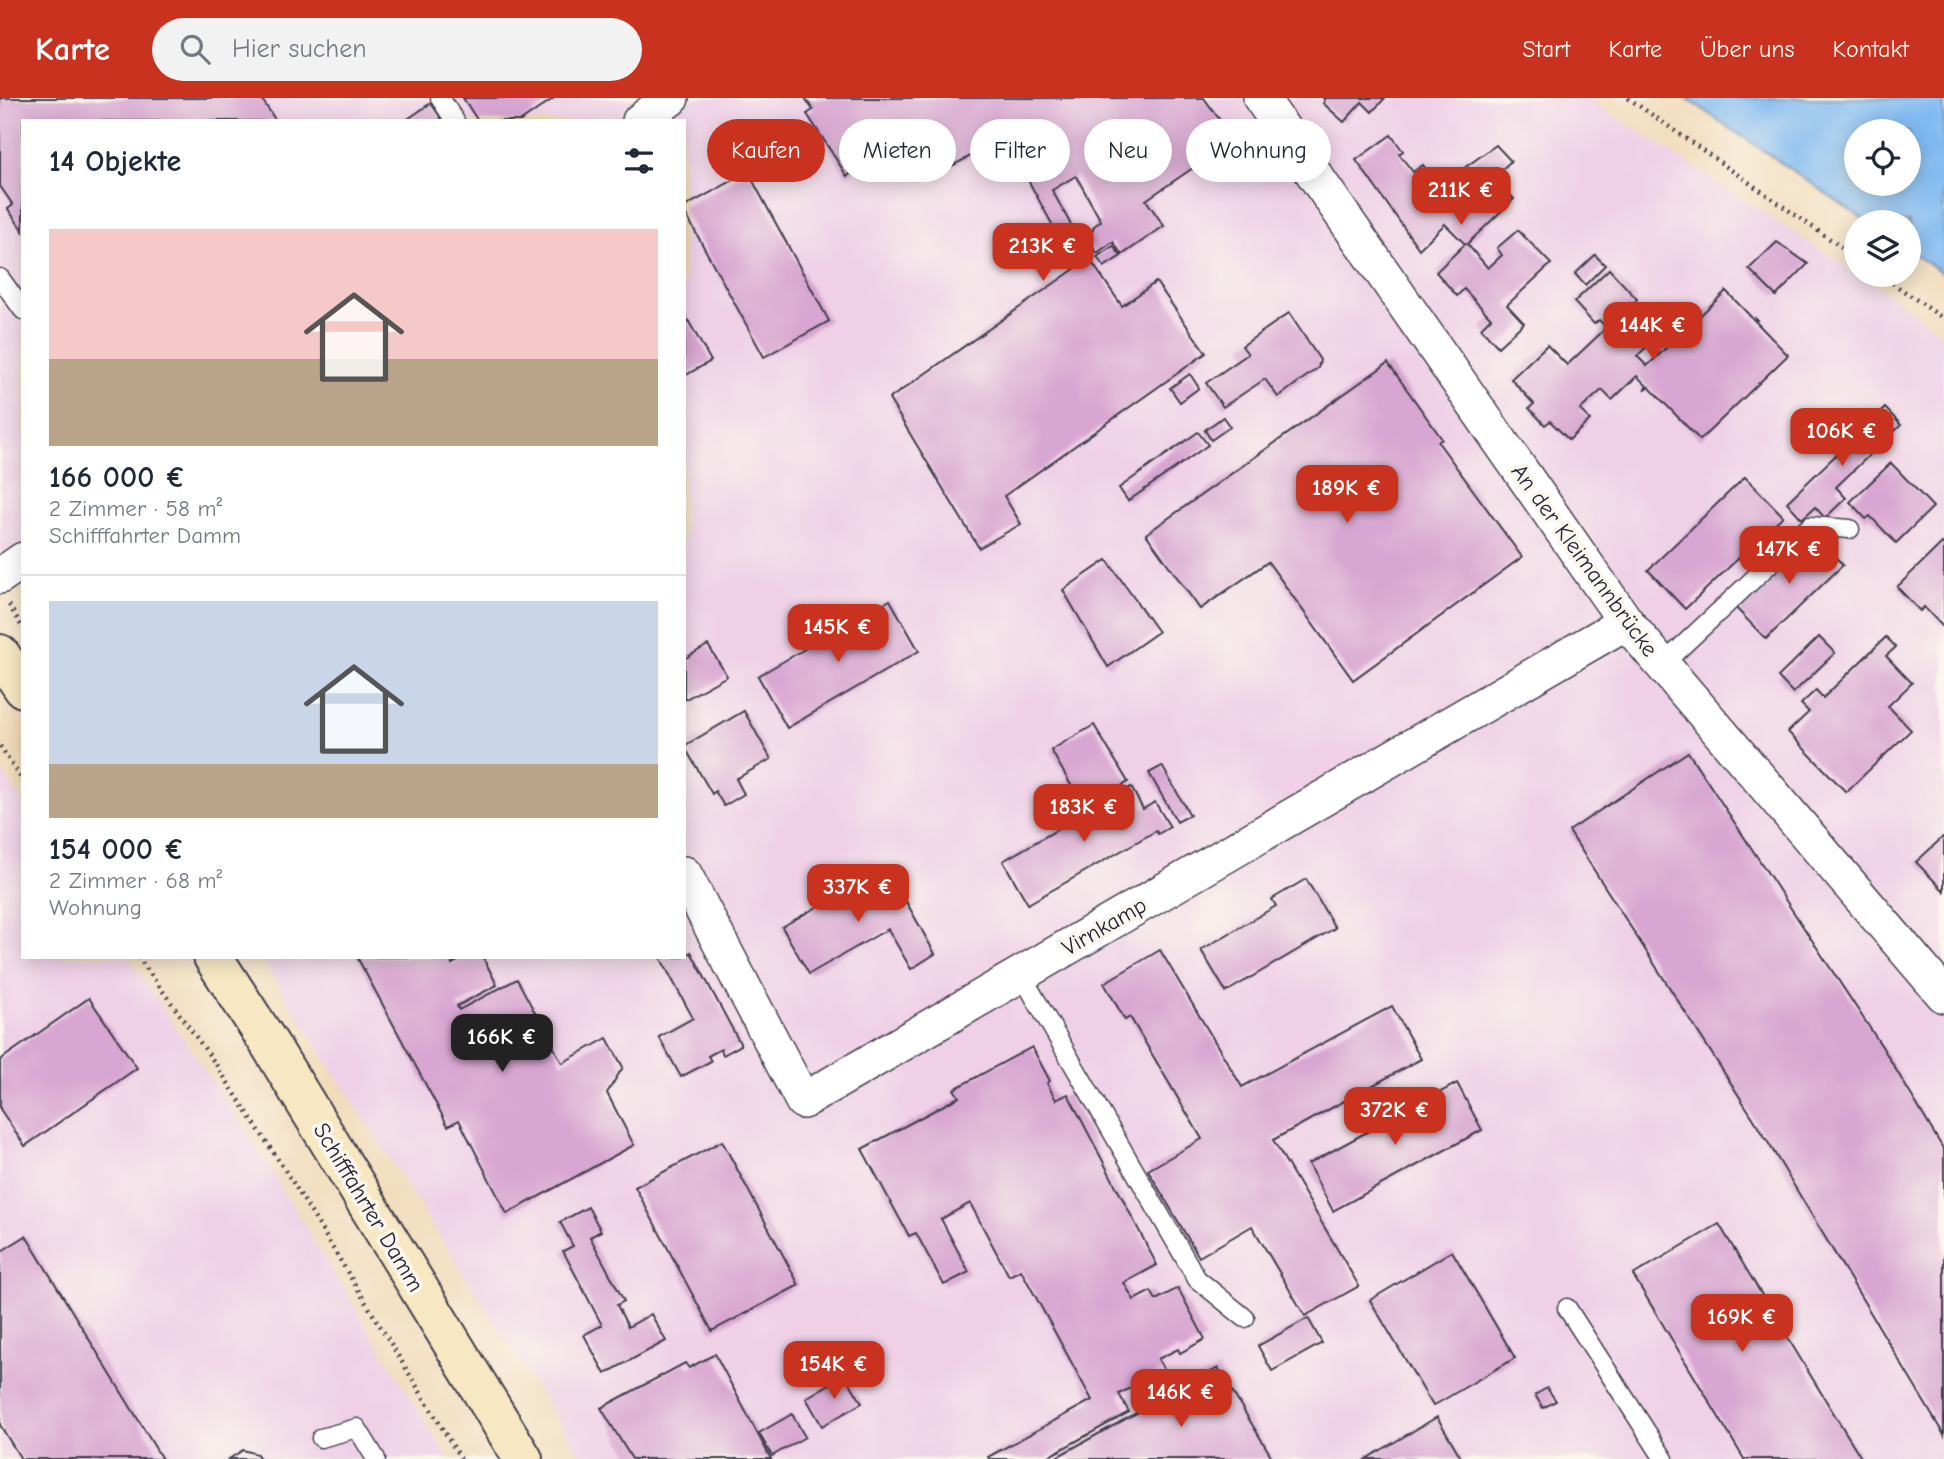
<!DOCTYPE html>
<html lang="de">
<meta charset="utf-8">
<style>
body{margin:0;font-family:"Comic Neue",sans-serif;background:#f2f2f3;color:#1f2937;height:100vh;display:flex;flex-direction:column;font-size:26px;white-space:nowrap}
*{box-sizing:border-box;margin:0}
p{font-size:23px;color:#747a83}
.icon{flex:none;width:38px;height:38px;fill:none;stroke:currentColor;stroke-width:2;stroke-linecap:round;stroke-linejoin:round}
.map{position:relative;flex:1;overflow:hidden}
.drawer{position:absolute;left:21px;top:21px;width:665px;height:840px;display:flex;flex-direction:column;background:#fff;border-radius:0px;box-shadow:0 4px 18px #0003}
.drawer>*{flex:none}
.top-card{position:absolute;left:707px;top:21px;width:665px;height:63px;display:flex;gap:14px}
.tools{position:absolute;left:1844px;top:21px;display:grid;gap:14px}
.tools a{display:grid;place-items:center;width:77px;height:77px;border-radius:50%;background:#fff;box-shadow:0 4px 18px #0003;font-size:35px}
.price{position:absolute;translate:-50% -60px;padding:0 16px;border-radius:14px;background:#c8321e;color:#fff;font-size:23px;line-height:46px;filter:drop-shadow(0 2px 4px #0008)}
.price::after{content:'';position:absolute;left:50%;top:42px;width:21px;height:16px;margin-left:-10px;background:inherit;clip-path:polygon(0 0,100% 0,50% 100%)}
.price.active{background:#222;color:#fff}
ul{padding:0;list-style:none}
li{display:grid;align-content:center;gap:14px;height:371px;padding:0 28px}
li+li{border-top:2px solid #e0e1e3}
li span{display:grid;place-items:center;height:217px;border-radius:0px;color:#555}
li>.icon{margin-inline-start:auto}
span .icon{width:126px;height:126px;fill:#fffc;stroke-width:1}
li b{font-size:30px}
h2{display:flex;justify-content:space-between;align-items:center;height:84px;padding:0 28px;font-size:30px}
.chip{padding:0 24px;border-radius:32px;background:#fff;box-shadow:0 4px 18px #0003;font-size:24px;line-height:63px}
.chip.active{background:#c8321e;color:#fff}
header{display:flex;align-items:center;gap:42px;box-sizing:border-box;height:98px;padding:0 35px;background:#c8321e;color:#fff}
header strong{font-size:33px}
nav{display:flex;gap:38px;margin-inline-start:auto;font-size:24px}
.search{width:490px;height:63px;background:#f2f2f3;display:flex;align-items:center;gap:18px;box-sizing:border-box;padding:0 24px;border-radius:38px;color:#747a83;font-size:26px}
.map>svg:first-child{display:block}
.built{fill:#efd0e7}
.water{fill:#80baf1;stroke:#516e96;stroke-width:2;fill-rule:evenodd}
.building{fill:#d8a6d2}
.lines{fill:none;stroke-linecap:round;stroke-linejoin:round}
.service-casing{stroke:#413e4e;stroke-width:21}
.minor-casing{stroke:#413e4e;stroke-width:38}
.secondary-casing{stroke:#413e4e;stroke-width:42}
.path{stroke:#413e4e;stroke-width:4.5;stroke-dasharray:2 5;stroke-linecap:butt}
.service{stroke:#fff;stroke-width:18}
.minor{stroke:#fff;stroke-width:35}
.secondary{stroke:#f7e8c3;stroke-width:38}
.labels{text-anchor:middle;stroke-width:7;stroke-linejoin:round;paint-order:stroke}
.street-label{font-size:23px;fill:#22223b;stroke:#fbf7ec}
</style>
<header>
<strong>Karte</strong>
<div class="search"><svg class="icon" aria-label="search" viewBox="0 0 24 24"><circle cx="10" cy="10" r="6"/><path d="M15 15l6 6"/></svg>Hier suchen</div>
<nav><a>Start</a><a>Karte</a><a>Über uns</a><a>Kontakt</a></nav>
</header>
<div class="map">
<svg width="1944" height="1361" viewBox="0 0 1944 1361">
<rect width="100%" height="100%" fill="#fbf7ec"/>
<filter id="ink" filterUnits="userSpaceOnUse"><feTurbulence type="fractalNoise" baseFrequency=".0143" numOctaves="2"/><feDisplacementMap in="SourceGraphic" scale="14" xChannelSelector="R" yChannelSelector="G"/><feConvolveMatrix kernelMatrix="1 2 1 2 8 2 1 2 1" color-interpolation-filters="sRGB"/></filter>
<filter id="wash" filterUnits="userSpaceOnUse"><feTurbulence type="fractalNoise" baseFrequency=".00686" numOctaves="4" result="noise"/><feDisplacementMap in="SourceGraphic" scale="28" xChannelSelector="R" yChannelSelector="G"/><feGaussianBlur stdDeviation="1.57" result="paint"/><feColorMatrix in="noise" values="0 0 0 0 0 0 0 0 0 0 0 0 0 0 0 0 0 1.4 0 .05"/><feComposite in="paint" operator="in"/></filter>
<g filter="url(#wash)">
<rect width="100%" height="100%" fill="#f2dbbb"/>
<g class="built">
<path d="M0 0H1587L1892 198 1944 237V1361H583L260 859H684V23H23V491L0 456Z"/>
<path d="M0 670 23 704V859H128L240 1023 449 1361H0Z"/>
</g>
<path class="water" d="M1686 0H1944V176L1909 153V124H1868ZM1857 33H1909V86H1857Z"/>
<g id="blocks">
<g class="building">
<path d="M0 0H261L276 23H23V133L8 111 13 107 0 88Z"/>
<path d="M463 0H554L521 23H478Z"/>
<path d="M805 0H1204L1234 42 1146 102 1164 128 1122 157 1113 144 1097 155 1089 144 1094 128 1101 123 1076 78 1052 92 1089 160 1122 208 1156 184 1206 255 1004 398 1021 426 979 450 889 301 1076 170 1005 40 950 69 927 26 847 78 807 16 813 12Z"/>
<path d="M1323 0H1385L1372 14 1362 4 1344 24 1323 5 1325 2Z"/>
<path d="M431 5 443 23H405Z"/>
<path d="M1391 37 1403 53 1399 56 1413 74 1423 67 1438 89 1496 47 1511 63 1494 79 1514 101 1467 146 1488 170 1502 157 1497 150 1518 132 1551 166 1507 207 1524 225 1498 249 1481 230 1491 220 1464 191 1457 198 1436 174 1465 146 1445 126 1419 151 1356 62Z"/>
<path d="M748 74 829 223 764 259 684 113V109Z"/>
<path d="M1777 144 1808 166 1776 198 1749 171Z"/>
<path d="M1113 148 1121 158 1104 169 1097 159Z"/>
<path d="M1595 157 1605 167 1585 187 1575 176Z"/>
<path d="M1609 171 1637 201 1631 209 1644 222 1647 218 1662 234 1637 258 1647 268 1726 193 1754 222 1755 220 1757 222 1755 223 1788 257 1700 342 1649 289 1644 292 1647 288 1637 278 1612 302 1602 292 1596 297 1580 312 1590 322 1569 342 1550 323 1545 327 1529 310 1534 306 1511 281 1547 247 1567 267 1602 234 1606 229 1599 222 1594 226 1574 204Z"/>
<path d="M684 215 711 263 684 278Z"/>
<path d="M1289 215 1320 262 1318 270 1278 299 1265 281 1223 309 1206 285 1248 256 1242 248Z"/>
<path d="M1388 265 1442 341 1438 344 1522 459 1353 582 1268 464 1200 511 1146 436Z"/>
<path d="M1190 276 1199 290 1180 304 1170 290Z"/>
<path d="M1885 310 1901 327 1836 389 1846 400 1825 420 1815 409 1802 421 1787 404Z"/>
<path d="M1223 319 1230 329 1211 342 1205 332Z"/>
<path d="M1198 334 1208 347 1128 403 1119 390Z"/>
<path d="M1891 365 1933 409 1896 445 1870 418 1866 421 1850 404Z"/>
<path d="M1745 379 1783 418 1685 511 1648 472Z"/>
<path d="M1812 434 1843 467 1766 541 1734 508Z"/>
<path d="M1942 445 1944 447V530L1924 509 1920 513 1897 489Z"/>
<path d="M1107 462 1158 534 1108 569 1063 492Z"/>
<path d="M890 502 919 553 787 630 758 578Z"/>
<path d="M1819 539 1835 555 1793 595 1778 579Z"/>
<path d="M1886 539 1896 549 1886 558 1912 585 1888 608 1911 632 1846 694 1788 634 1809 614 1801 606 1816 592 1823 600Z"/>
<path d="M708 547 727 578 684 602V561Z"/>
<path d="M744 613 771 661 736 681 744 696 724 708 715 693 712 696 684 648Z"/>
<path d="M1094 627 1128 684 1084 710 1051 652Z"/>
<path d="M1688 654 1883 950 1944 1052V1337L1757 1026 1569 733Z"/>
<path d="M1162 668 1190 717 1177 724 1149 675Z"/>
<path d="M1131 689 1143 711 1155 704 1170 729 1158 736 1156 733 1028 806 1003 763Z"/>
<path d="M1944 738V793L1916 764Z"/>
<path d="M887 769 935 856 911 871 888 831 809 876 782 829Z"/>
<path d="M1306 781 1335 830 1226 894 1201 852 1276 808 1272 801Z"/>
<path d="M1160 852 1242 989 1392 908 1421 961 1273 1042 1359 1188 1305 1218 1252 1128 1199 1159 1148 1072 1202 1041 1130 919 1125 922 1104 885Z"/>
<path d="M691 854 741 947 723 957 721 951 708 958 711 963 681 979 659 939 693 920 660 859H684Z"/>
<path d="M357 859H449L452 866 465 859H483L497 887 457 908 459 912 517 881 562 965 607 940 623 969 607 995 634 1047 507 1116 459 1022 448 1028Z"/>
<path d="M89 900 137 970 25 1048 0 1011V962Z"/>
<path d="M1032 949 1050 983 1047 985 1056 1002 1068 996 1157 1167 1124 1185 1134 1202 1151 1193 1156 1202 1178 1190 1205 1241 1180 1255 1178 1251 1158 1261 1164 1272 1119 1296 1129 1314 1044 1361H989L988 1359 1092 1302 1021 1172 1009 1178 970 1105 941 1121 969 1174 944 1187 916 1135 909 1138 862 1051 959 999 954 991Z"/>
<path d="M1457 985 1482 1032 1333 1113 1308 1066Z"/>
<path d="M722 1043 799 1187 712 1233 635 1089Z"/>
<path d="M588 1109 601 1133 590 1139 624 1203 617 1207 628 1229 651 1216 666 1243 605 1276 584 1237 602 1227 563 1153 573 1148 560 1124Z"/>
<path d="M1719 1126 1820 1293 1862 1361H1744L1633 1177Z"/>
<path d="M26 1138 136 1318 162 1361H21L0 1327V1154Z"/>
<path d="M1452 1153 1515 1260 1433 1308 1370 1202Z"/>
<path d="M1308 1220 1322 1245 1272 1273 1258 1248Z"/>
<path d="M715 1256 771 1361H632L601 1310 685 1265 689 1270Z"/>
<path d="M1218 1270 1273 1361H1053Z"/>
<path d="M845 1277 862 1305 822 1328 806 1300Z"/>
<path d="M1547 1290 1556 1303 1543 1310 1535 1297Z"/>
<path d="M792 1316 805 1339 772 1358 759 1335Z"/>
<path d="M1437 1319 1462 1361H1366Z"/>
<path d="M243 1352 257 1356 260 1361H229Z"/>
</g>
</g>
</g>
<g filter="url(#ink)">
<use href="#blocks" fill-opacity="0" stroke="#413e4e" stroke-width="2"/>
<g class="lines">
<defs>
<g id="service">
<path d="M440 0 455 23"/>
<path d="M0 180 23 212"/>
<path d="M1662 567 1810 428 1850 431"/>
<path d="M1021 876 1197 1181 1245 1220"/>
<path d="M1567 1210 1664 1361"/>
<path d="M321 1340 357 1330 376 1361"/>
</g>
<g id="minor">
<path d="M1261 0 1626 524 1944 897"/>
<path d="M640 23 671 0"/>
<path d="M0 478 23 462"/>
<path d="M684 776 803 1003 1626 524"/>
</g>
<g id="secondary">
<path d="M0 556 23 590"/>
<path d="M213 859 272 950 523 1361"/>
</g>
</defs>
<use href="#service" class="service-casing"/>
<use href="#minor" class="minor-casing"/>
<use href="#secondary" class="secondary-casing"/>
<g class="path">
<path d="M1628 0 1857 160"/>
<path d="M1881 177 1944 221"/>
<path d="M9 507 21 527"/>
<path d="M0 648 23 683"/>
<path d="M138 859 215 965 292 1083 461 1361"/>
</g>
<use href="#service" class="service"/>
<use href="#minor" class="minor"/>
<use href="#secondary" class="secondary"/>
</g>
</g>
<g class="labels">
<g class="street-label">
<text transform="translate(1585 462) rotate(54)" y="8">An der Kleimannbrücke</text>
<text transform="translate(1104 828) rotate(-30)" y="8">Virnkamp</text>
<text transform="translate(369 1109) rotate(59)" y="8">Schifffahrter Damm</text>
</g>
</g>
</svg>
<div class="tools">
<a><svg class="icon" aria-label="locate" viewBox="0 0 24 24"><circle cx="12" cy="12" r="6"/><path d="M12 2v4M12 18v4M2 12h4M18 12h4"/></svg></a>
<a><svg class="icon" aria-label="layers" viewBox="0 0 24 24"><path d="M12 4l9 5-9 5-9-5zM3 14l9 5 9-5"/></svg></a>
</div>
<b class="price" style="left:1461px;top:129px">211K €</b>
<b class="price" style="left:1043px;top:185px">213K €</b>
<b class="price" style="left:1653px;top:264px">144K €</b>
<b class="price" style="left:1842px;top:370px">106K €</b>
<b class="price" style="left:1347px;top:427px">189K €</b>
<b class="price" style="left:1789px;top:488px">147K €</b>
<b class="price" style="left:838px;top:566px">145K €</b>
<b class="price" style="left:1084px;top:746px">183K €</b>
<b class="price" style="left:858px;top:826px">337K €</b>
<b class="price active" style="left:502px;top:976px">166K €</b>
<b class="price" style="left:1395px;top:1049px">372K €</b>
<b class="price" style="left:1742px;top:1256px">169K €</b>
<b class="price" style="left:834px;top:1303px">154K €</b>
<b class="price" style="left:1181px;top:1331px">146K €</b>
<div class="top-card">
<a class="chip active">Kaufen</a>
<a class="chip">Mieten</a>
<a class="chip">Filter</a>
<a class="chip">Neu</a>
<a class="chip">Wohnung</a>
</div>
<section class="drawer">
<h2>14 Objekte<svg class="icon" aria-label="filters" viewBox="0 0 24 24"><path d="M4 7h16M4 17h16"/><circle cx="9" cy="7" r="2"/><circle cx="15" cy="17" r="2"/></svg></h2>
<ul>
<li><span style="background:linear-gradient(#f6c9c9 60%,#b9a48a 0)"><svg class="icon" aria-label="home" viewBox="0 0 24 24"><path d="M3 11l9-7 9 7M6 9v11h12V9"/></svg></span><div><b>166 000 €</b><p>2 Zimmer · 58 m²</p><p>Schifffahrter Damm</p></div></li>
<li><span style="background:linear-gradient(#c9d6e8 75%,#b9a48a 0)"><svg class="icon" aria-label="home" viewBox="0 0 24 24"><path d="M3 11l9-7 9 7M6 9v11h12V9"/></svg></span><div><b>154 000 €</b><p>2 Zimmer · 68 m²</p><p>Wohnung</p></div></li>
</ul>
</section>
</div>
